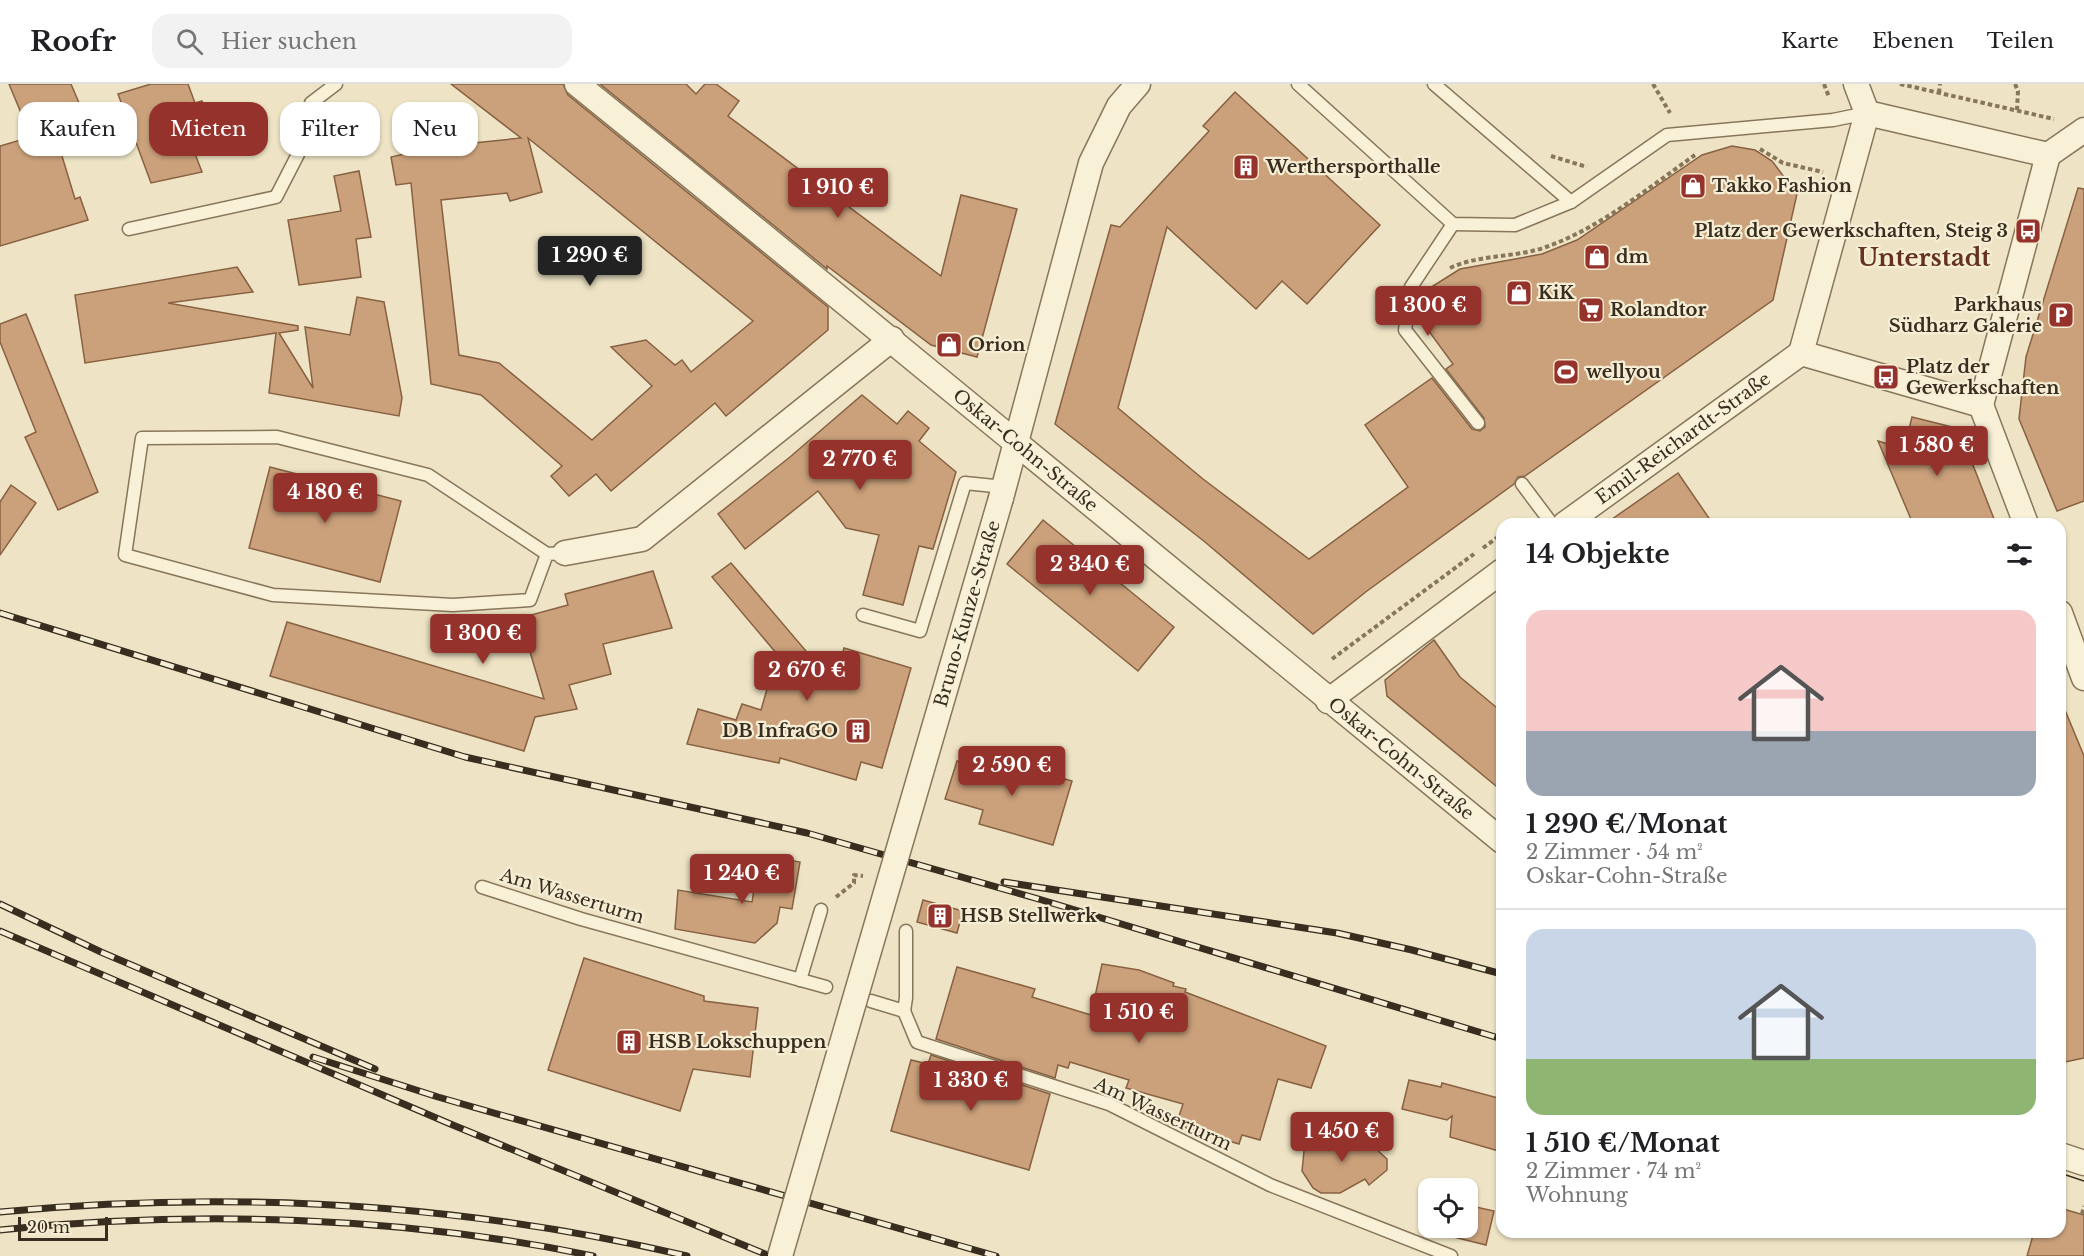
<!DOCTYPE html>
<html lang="de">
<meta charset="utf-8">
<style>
body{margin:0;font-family:"Libre Baskerville",serif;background:#f2f2f2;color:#202124;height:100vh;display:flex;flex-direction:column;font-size:22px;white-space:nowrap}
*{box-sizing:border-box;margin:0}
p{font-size:20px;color:#757577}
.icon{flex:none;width:33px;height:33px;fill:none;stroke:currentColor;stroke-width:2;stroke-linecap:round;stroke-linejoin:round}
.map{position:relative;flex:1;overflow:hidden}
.details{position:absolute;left:1496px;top:434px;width:570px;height:720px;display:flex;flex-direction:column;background:#fff;border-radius:18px;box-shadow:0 2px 4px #0004}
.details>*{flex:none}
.hud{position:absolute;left:18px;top:18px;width:570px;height:54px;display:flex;gap:12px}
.buttons{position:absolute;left:1418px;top:1094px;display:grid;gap:12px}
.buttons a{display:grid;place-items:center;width:60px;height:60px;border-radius:12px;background:#fff;box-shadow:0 2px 4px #0004;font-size:30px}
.scale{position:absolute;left:18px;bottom:15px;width:90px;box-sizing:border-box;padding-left:6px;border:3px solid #382d1f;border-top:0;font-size:16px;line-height:21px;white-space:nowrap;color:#382d1f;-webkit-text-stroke:4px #f5eed4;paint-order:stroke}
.price{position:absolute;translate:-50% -51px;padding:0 14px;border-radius:6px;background:#96322c;color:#fff;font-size:20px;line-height:39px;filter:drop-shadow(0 2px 3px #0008)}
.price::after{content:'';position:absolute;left:50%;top:36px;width:18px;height:14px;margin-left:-9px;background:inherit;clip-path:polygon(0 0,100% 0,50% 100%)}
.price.selected{background:#222;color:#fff}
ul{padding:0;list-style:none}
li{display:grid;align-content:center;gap:12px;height:318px;padding:0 30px}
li+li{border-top:2px solid #e0e0e0}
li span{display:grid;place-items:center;height:186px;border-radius:18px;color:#555}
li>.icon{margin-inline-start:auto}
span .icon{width:108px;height:108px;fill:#fffc;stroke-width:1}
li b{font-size:26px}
h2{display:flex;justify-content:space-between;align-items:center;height:72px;padding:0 30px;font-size:26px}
.pill{padding:0 21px;border-radius:18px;background:#fff;box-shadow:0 2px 4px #0004;font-size:21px;line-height:54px}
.pill.selected{background:#96322c;color:#fff}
header{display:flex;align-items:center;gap:36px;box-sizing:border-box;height:84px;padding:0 30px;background:#fff;border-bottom:2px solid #e0e0e0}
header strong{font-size:28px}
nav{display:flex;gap:33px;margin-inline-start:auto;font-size:21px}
.search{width:420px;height:54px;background:#f2f2f2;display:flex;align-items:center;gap:15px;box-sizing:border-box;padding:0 21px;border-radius:18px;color:#757577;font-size:22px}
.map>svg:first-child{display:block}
.building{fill:#cba17b;stroke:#876141;stroke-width:1.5;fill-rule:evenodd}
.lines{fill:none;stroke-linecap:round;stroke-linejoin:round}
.lane-casing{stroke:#88765b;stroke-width:15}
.street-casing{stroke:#88765b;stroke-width:27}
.path{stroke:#88765b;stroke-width:4;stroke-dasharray:4.5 3;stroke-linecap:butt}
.lane{stroke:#f8f1d8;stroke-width:12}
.street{stroke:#f8f1d8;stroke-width:24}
.tram{stroke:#382d1f;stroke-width:1.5}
.rail-casing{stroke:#382d1f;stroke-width:7}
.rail{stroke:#f5eed4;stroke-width:4.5;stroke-dasharray:14;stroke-linecap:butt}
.street-bridge-casing{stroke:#88765b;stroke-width:27;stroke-linecap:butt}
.street-bridge{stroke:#f8f1d8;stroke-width:24}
.labels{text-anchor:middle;stroke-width:4.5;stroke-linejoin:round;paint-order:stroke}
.poi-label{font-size:18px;font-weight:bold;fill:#382d1f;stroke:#f5eed4;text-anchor:start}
.street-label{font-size:18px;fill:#382d1f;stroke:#f5eed4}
.district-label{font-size:24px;font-weight:bold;fill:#64321f;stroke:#f5eed4}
</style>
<header>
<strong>Roofr</strong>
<div class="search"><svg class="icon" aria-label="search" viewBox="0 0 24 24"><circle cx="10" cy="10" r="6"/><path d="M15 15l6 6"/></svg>Hier suchen</div>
<nav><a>Karte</a><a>Ebenen</a><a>Teilen</a></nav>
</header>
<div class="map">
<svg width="2084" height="1172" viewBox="0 0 2084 1172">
<rect width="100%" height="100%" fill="#eee4c5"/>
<g class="building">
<path d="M9 0H71L82 26 52 39 75 115 80 113 88 136 0 162V62L31 53Z"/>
<path d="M151 0H188L195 19 202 17 214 50 189 54 202 88 151 99 118 10Z"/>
<path d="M451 0H563L568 11 828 223V246L726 332 715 319 611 407 596 390 569 412 551 392 562 382 481 311 431 300 411 99 396 101 391 73 434 63 521 54ZM528 54 753 237 691 288 682 276 675 281 646 256 611 263 652 302 592 356 499 279 459 271 441 116 507 109 510 117 542 108Z"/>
<path d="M600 0H686L696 10 705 0H716L739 17 728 32 941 192 961 111 1017 125 977 273 931 261 827 182V185Z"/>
<path d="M1235 8 1380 141 1307 220 1282 197 1256 225 1167 143 1118 324 1203 395 1309 475 1408 403 1365 341 1432 294 1472 345 1480 347 1485 343 1484 334 1446 285 1453 280 1420 235 1425 207 1460 185 1542 170 1577 156 1702 71 1732 62 1755 66 1772 77 1797 110 1773 216 1525 392 1518 393 1514 400 1367 507 1313 550 1205 458 1055 340 1111 141 1120 143 1209 47 1203 42Z"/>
<path d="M359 87 371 153 356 155 361 193 299 201 288 136 341 127 334 92Z"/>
<path d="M2078 104 2084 105V417L2057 427 2019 335 2026 273Z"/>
<path d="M237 183 253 208 168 219 298 242V246L279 249 313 304 305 243 350 251 357 213 384 218 402 314 399 332 269 309 276 249 85 279 75 211Z"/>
<path d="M26 230 98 408 58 426 25 353 36 348 0 258V240Z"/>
<path d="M862 311 897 340 908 327 929 344 919 357 956 388 933 465 919 462 903 521 863 511 879 451 846 444 818 407 745 465 718 430 790 373Z"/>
<path d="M1912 333 1952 343 1962 353 1996 440H1913L1878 357 1904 365Z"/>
<path d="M270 383 401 417 380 498 249 464Z"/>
<path d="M1678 389 1713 440H1605Z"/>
<path d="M11 401 36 419 0 471V418Z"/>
<path d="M1043 436 1174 543 1138 587 1007 480Z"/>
<path d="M731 479 834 600 844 564 911 584 882 684 861 678 856 696 780 674 779 679 687 660 698 625 736 636 742 620 761 626 777 570 712 493Z"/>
<path d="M653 487 672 544 603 560 611 590 569 601 577 625 535 633 524 667 270 592 287 538 544 615 520 534 568 521 565 510Z"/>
<path d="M1434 556 1460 593 1502 628V707L1387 612 1385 596Z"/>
<path d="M2060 614 2084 672V974L2060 979Z"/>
<path d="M978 670 1072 697 1053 761 979 740 983 726 945 715 957 677 975 682Z"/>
<path d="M759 771 800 778 792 825 780 823 777 839 755 859 675 845 678 806 752 818Z"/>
<path d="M923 816 963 827 957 849 917 838Z"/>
<path d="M584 874 704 912V917L758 924 750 993 693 985 680 1027 548 986Z"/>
<path d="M1102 880 1139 886 1174 899 1173 902 1186 905 1185 908 1326 962 1311 1004 1278 995 1260 1056 1242 1051 1239 1060 1176 1041 1183 1020 1126 1004 1129 996 1070 978 1068 984 1058 981 1055 994 936 955 957 883 1035 905 1032 913 1091 931Z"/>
<path d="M931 971 1050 1010 1029 1086 891 1047 911 976 928 980Z"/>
<path d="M1409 996 1441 1003 1442 999 1502 1015V1068L1450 1053 1452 1032 1447 1036 1402 1025Z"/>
<path d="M1357 1047 1387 1075V1086L1369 1101 1365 1095 1340 1109H1321L1313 1104 1302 1087 1304 1067 1320 1053 1340 1052 1343 1049Z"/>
<path d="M1467 1121 1494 1127 1486 1161 1425 1146 1428 1134V1143H1467Z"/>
<path d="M2060 1124 2084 1131V1172H2027L2034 1148H2060Z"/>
</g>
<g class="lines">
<defs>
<g id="lane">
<path d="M1298 0 1453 140 1515 141 1571 118 1667 51 1833 36 1867 29"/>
<path d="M1434 0 1571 118"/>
<path d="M1453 140 1411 203 1405 246 1478 339"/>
<path d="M129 145 276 113 312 43 311 19 336 0"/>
<path d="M1522 400 1552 440"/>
<path d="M547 470 530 516 453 521 273 511 125 471 142 354 277 353 428 391 547 470 565 469"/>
<path d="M863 531 920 547 965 399 1004 403"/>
<path d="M482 803 581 835 826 903"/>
<path d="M800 896 821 826"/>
<path d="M871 917 904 927 917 958 1109 1020 1270 1101 1451 1172"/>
<path d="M904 927 906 914V847"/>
</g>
<g id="street">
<path id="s1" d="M577 0C887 250 1192 506 1502 757"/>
<path d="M1856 0 1867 29"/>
<path d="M1867 29 2048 71"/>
<path d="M2048 71 2084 46"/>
<path d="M1801 269 1867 29"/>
<path d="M1801 269 1981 321"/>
<path d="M1981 321 2048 71"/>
<path d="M1981 321 2026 440"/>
<path d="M1001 414 1091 79 1119 22 1138 0"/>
<path id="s2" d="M1565 440 1801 269"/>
<path d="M565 469 642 455 892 255"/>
<path d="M2060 529 2084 594"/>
<path d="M1328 617 1502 487"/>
<path d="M2060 1071 2084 1079"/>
</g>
</defs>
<use href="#lane" class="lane-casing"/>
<use href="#street" class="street-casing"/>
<g class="path">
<path d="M1653 0 1670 29"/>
<path d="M1824 0 1829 13"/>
<path d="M1900 0 2054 35"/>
<path d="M2015 0 2018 7 2017 26"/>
<path d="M1939 9 1940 0"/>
<path d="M1760 65 1783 79 1823 88"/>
<path d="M1551 72 1587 83"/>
<path d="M1450 184C1480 170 1515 174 1546 163 1600 144 1648 104 1695 71"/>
<path d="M1483 464 1502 450"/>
<path d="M1332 575 1474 470"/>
<path d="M836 813 854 799V791L863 792"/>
<path d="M2082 1130 2084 1122"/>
</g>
<use href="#lane" class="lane"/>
<use href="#street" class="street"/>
<path class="tram" d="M2060 1089 2084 1097"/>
<defs>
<g id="rail">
<path d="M0 529 465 673 807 749 1042 816 1502 955"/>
<path d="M1004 798 1337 849 1412 866 1502 890"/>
<path d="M0 820 101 868 375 985"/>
<path d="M0 847 448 1039 770 1172"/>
<path d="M313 973 438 1013 996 1172"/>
<path d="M0 1128C230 1106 462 1119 687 1172"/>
<path d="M0 1146C194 1126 402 1132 593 1172"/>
</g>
</defs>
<use href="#rail" class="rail-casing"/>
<use href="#rail" class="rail"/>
<defs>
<g id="street-bridge">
<path id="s3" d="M780 1172 1001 414"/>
</g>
</defs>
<use href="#street-bridge" class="street-bridge-casing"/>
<use href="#street-bridge" class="street-bridge"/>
</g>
<defs>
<symbol id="building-square" viewBox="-11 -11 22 22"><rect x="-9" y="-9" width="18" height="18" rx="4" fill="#96322c" stroke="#f5eed4"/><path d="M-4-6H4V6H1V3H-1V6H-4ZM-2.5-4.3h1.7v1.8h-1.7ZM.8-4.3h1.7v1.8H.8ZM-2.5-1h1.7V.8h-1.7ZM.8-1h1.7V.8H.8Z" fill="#fff"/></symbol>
<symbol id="shop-square" viewBox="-11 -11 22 22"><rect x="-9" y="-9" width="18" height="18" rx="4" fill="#96322c" stroke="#f5eed4"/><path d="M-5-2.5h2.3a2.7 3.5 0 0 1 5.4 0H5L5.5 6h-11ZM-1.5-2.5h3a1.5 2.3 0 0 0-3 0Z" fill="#fff"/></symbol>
<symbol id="bus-square" viewBox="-11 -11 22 22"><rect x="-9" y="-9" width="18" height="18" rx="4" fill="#96322c" stroke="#f5eed4"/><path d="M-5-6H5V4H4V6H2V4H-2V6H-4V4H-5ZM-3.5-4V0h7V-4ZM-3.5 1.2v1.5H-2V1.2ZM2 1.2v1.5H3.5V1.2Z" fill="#fff"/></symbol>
<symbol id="supermarket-square" viewBox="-11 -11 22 22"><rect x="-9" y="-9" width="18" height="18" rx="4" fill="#96322c" stroke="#f5eed4"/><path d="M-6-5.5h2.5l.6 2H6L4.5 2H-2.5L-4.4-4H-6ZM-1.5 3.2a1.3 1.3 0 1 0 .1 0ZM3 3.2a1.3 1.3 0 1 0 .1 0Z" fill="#fff"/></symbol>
<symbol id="parking-square" viewBox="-11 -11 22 22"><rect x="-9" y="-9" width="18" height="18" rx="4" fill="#96322c" stroke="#f5eed4"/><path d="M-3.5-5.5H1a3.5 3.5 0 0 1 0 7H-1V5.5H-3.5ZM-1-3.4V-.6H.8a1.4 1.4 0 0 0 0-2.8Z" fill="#fff"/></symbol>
<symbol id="stadium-square" viewBox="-11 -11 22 22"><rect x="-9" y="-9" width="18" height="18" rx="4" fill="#96322c" stroke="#f5eed4"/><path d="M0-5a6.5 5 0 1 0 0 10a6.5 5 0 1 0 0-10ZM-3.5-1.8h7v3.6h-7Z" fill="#fff"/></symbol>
</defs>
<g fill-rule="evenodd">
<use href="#building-square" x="1231" y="68" width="30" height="30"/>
<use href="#shop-square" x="1678" y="87" width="30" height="30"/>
<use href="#bus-square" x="2013" y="132" width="30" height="30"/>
<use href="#shop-square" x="1582" y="158" width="30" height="30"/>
<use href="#shop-square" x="1504" y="194" width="30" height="30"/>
<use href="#supermarket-square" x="1576" y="211" width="30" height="30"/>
<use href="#parking-square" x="2046" y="216" width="30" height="30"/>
<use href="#shop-square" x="934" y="246" width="30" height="30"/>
<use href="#stadium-square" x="1551" y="273" width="30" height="30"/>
<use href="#bus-square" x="1871" y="278" width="30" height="30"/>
<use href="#building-square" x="843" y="632" width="30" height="30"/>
<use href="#building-square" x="925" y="817" width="30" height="30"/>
<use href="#building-square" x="614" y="943" width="30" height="30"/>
</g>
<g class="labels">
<g class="poi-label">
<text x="1266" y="89">Werthersporthalle</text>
<text x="1712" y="108">Takko Fashion</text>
<text x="2008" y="153" text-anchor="end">Platz der Gewerkschaften, Steig 3</text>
<text x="1616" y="179">dm</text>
<text x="1538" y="215">KiK</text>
<text x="2042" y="227" text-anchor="end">Parkhaus<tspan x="2042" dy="21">Südharz Galerie</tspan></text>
<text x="1610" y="232">Rolandtor</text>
<text x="968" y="267">Orion</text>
<text x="1906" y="289">Platz der<tspan x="1906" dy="21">Gewerkschaften</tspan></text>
<text x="1586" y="294">wellyou</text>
<text x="838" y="653" text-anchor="end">DB InfraGO</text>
<text x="960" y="838">HSB Stellwerk</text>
<text x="648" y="964">HSB Lokschuppen</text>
</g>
<g class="street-label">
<text dy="6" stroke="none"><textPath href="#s2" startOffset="146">Emil-Reichardt-Straße</textPath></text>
<text dy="6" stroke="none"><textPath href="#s1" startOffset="579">Oskar-Cohn-Straße</textPath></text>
<text dy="6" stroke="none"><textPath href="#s3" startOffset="669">Bruno-Kunze-Straße</textPath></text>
<text dy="6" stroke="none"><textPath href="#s1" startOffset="1065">Oskar-Cohn-Straße</textPath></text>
<text transform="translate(572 812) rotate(17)" y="6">Am Wasserturm</text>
<text transform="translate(1163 1030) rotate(25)" y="6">Am Wasserturm</text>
</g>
<g class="district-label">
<text x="1924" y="182">Unterstadt</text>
</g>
</g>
</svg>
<div class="buttons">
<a><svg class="icon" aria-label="locate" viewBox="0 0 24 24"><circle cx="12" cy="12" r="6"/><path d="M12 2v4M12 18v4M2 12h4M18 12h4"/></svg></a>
</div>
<div class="scale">20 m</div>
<b class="price" style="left:838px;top:135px">1 910 €</b>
<b class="price selected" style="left:590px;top:203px">1 290 €</b>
<b class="price" style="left:1428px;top:253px">1 300 €</b>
<b class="price" style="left:1937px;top:393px">1 580 €</b>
<b class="price" style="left:860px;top:407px">2 770 €</b>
<b class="price" style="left:325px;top:440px">4 180 €</b>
<b class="price" style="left:1090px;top:512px">2 340 €</b>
<b class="price" style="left:483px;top:581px">1 300 €</b>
<b class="price" style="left:807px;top:618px">2 670 €</b>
<b class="price" style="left:1012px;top:713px">2 590 €</b>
<b class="price" style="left:742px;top:821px">1 240 €</b>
<b class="price" style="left:1139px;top:960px">1 510 €</b>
<b class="price" style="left:971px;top:1028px">1 330 €</b>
<b class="price" style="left:1342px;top:1079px">1 450 €</b>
<div class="hud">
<a class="pill">Kaufen</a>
<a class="pill selected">Mieten</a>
<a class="pill">Filter</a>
<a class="pill">Neu</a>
</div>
<section class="details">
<h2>14 Objekte<svg class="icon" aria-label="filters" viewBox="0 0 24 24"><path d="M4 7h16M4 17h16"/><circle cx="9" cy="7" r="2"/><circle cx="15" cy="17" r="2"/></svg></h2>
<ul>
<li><span style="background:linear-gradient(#f6c9c9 65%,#9aa5b1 0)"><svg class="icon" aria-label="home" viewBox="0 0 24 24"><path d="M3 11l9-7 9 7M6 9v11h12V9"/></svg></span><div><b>1 290 €/Monat</b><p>2 Zimmer · 54 m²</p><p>Oskar-Cohn-Straße</p></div></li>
<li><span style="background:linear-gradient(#c9d6e8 70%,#8fb573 0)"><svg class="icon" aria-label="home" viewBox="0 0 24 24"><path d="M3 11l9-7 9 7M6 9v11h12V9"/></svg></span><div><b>1 510 €/Monat</b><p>2 Zimmer · 74 m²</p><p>Wohnung</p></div></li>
</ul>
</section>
</div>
